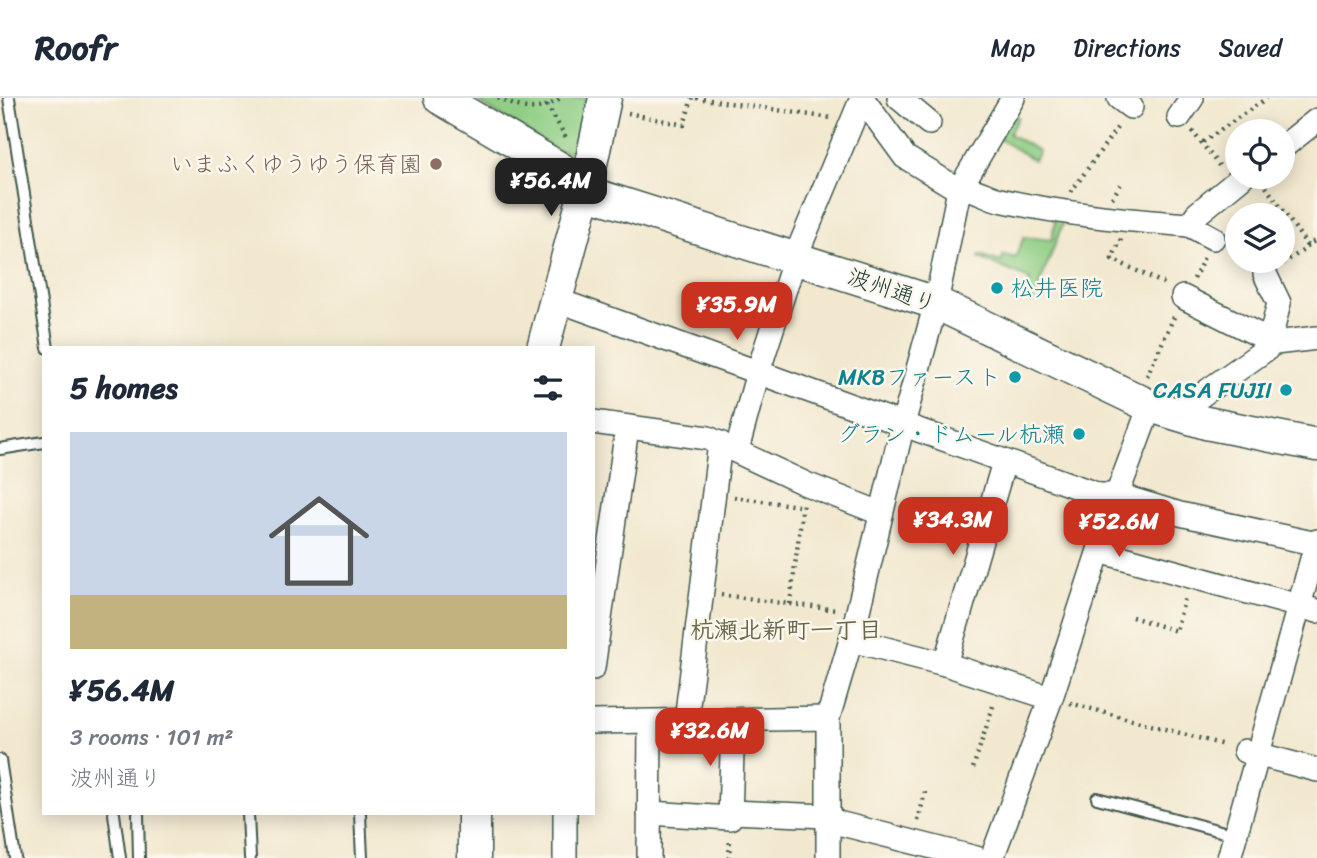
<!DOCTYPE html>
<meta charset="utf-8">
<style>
body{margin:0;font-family:Sriracha,"Klee One",sans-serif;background:#f2f2f3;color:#1f2937;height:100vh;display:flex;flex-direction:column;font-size:26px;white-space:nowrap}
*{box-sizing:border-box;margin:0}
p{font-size:23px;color:#747a83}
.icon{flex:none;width:38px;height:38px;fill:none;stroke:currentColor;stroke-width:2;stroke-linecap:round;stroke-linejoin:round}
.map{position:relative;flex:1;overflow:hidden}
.panel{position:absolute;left:42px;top:248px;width:553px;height:469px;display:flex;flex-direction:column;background:#fff;border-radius:0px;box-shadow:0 4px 18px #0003}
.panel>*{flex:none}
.fabs{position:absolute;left:1225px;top:21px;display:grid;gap:14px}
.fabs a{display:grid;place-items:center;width:70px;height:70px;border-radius:50%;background:#fff;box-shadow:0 4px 18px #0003;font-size:35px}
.price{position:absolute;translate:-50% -60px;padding:0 16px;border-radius:14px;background:#c8321e;color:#fff;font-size:23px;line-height:46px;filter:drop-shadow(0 2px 4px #0008)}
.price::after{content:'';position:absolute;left:50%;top:42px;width:21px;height:16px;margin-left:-10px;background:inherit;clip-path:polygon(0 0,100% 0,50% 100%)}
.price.selected{background:#222;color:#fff}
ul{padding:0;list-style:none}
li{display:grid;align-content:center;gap:14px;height:371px;padding:0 28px}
li span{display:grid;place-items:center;height:217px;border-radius:0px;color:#555}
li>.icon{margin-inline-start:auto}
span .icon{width:126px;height:126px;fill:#fffc;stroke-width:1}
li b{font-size:30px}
h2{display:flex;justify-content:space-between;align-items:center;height:84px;padding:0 28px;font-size:30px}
header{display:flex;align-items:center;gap:42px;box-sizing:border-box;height:98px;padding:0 35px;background:#fff;border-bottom:2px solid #e0e1e3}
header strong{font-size:33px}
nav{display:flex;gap:38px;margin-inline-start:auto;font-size:24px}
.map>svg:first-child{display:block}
.green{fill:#8fce84;stroke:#57865c;stroke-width:2}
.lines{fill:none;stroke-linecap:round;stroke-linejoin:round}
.lane-casing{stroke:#3f574b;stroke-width:14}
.street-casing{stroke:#3f574b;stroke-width:26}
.secondary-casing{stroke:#3f574b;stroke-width:35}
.path{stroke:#3f574b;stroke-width:4.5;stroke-dasharray:2 5;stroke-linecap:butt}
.lane{stroke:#fff;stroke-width:10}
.street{stroke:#fff;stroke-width:23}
.secondary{stroke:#fff;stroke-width:32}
.education-dot{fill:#8d6e63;stroke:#fbf7ec;stroke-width:2.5}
.culture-dot{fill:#0f9aa8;stroke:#fbf7ec;stroke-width:2.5}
.labels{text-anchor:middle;stroke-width:5;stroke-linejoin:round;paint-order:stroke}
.education-label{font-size:23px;fill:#785e54;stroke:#fbf7ec;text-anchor:end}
.culture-label{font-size:23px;fill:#0d838f;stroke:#fbf7ec;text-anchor:end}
.street-label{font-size:23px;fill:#1f3d34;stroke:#fbf7ec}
.neighbourhood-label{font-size:24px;font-weight:bold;fill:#67684b;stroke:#fbf7ec}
</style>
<header>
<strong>Roofr</strong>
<nav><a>Map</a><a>Directions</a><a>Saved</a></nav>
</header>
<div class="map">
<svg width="1317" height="760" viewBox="0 0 1317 760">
<rect width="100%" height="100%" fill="#fbf7ec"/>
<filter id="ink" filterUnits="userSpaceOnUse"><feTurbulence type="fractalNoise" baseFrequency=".0143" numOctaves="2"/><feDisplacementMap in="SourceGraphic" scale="14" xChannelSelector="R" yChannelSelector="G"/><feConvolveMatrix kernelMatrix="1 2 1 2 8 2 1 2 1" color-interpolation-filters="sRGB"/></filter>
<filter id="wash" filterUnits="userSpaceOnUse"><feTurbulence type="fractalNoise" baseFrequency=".00686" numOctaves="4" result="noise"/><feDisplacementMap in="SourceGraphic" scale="28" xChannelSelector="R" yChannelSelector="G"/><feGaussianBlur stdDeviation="1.57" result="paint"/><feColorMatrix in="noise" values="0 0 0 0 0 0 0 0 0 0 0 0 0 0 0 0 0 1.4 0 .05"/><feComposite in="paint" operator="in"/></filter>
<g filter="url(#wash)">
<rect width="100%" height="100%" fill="#f2e8cf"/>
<g class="green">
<path d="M472 0H586L574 54 558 53Z"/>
<path d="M1010 14 1018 19 1009 36 1039 53 1034 62 996 39Z"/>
<path d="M1066 117 1033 204 1025 200 1030 181 979 160 980 157 1001 164 1004 157 1015 160 1024 139 1052 142 1055 122Z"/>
</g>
</g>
<g filter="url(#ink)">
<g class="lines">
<defs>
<g id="lane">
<path d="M9 0 48 250"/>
<path d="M0 351 44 344"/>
<path d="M0 662 15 760"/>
<path d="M1097 700 1235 737"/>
<path d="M114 716 120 760"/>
<path d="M138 716 139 760"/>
<path d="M248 716 250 760"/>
<path d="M360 716 362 760"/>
</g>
<g id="street">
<path d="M862 0 905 59 959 92C974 88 986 99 1000 102 1062 116 1126 122 1189 127L1197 116 1242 79"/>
<path d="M899 0 929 25"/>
<path d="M1119 0 1131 9"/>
<path d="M1179 19 1192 0"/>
<path d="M1283 49 1317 22"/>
<path d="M1189 127 1213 140"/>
<path d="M1183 199 1275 245 1317 240"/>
<path d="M557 202 1099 397H1117L1180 416 1317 446"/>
<path d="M1175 316 1268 250 1279 205 1265 176"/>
<path d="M593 324 708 340 806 386 880 415"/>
<path d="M737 352 758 274 795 160 862 0"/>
<path d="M1099 453 1317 513"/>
<path d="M851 542 945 566 1041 597"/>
<path d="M945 566 1004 364"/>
<path d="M593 570 627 330"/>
<path d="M686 623 720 345"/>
<path d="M593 624 828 620"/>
<path d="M1245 653 1317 672"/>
<path d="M731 714 827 718 838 725 976 760"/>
<path d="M649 715 730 720 733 622"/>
<path d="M565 760V716"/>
<path d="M649 760 650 624"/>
<path d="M828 760V620L851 542 903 326 936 205 959 92 1013 0"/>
<path d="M992 760 1051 600 1117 397 1150 308"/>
<path d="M1229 760 1317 443"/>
</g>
<g id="secondary">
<path d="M440 0 561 71 585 94 936 205 1150 308 1206 325 1317 347"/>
<path d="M543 250 585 94 605 0"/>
<path d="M474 760V716"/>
</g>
</defs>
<use href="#lane" class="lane-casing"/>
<use href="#street" class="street-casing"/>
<use href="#secondary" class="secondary-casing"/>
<g class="path">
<path d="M498 0C520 11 540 16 560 0"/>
<path d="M696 0 831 20"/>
<path d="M547 7 568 43"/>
<path d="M628 15 684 27 692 0"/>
<path d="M1192 33 1221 70"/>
<path d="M1203 44 1267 0"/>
<path d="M1262 83 1307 147 1317 142"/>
<path d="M1071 94 1119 27"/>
<path d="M1112 100 1121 86"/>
<path d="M1121 141 1112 161 1167 187"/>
<path d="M1283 165 1304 152 1307 147"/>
<path d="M1194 181 1205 157"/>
<path d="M1147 278 1174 219"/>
<path d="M734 399 798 408"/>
<path d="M721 497 837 512"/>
<path d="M790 506 803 406"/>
<path d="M1132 519 1176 533 1185 499"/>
<path d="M1070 605 1224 647"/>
<path d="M973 670 994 605"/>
<path d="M918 723 926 690"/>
<path d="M729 760 730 741"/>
</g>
<use href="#lane" class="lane"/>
<use href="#street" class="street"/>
<use href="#secondary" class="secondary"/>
</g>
</g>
<circle class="education-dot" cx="436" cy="66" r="7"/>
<g class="culture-dot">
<circle cx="997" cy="190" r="7"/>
<circle cx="1015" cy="279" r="7"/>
<circle cx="1286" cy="292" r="7"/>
<circle cx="1079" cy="336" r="7"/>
</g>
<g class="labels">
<g class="education-label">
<text x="422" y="74">いまふくゆうゆう保育園</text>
</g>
<g class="culture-label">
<text x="1011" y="198" text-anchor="start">松井医院</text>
<text x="1001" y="287">MKBファースト</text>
<text x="1272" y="300">CASA FUJII</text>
<text x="1065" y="344">グラン・ドムール杭瀬</text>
</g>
<g class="street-label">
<text transform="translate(892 192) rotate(19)" y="8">波州通り</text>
</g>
<g class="neighbourhood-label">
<text x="786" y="540">杭瀬北新町一丁目</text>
</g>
</g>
</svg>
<div class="fabs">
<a><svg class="icon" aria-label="locate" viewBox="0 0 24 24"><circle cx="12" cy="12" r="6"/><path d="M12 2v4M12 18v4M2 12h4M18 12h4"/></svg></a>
<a><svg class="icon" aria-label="layers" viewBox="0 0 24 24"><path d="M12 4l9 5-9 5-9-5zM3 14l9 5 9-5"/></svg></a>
</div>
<b class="price selected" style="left:551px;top:120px">¥56.4M</b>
<b class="price" style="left:737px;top:244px">¥35.9M</b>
<b class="price" style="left:953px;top:459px">¥34.3M</b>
<b class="price" style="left:1119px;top:461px">¥52.6M</b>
<b class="price" style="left:710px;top:670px">¥32.6M</b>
<section class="panel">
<h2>5 homes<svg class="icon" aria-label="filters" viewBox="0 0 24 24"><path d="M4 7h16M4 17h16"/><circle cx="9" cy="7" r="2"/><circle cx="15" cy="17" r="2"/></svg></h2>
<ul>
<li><span style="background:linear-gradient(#c9d6e8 75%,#c2b280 0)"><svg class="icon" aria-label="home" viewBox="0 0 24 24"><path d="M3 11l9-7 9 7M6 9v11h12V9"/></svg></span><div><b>¥56.4M</b><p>3 rooms · 101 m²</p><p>波州通り</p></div></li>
</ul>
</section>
</div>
